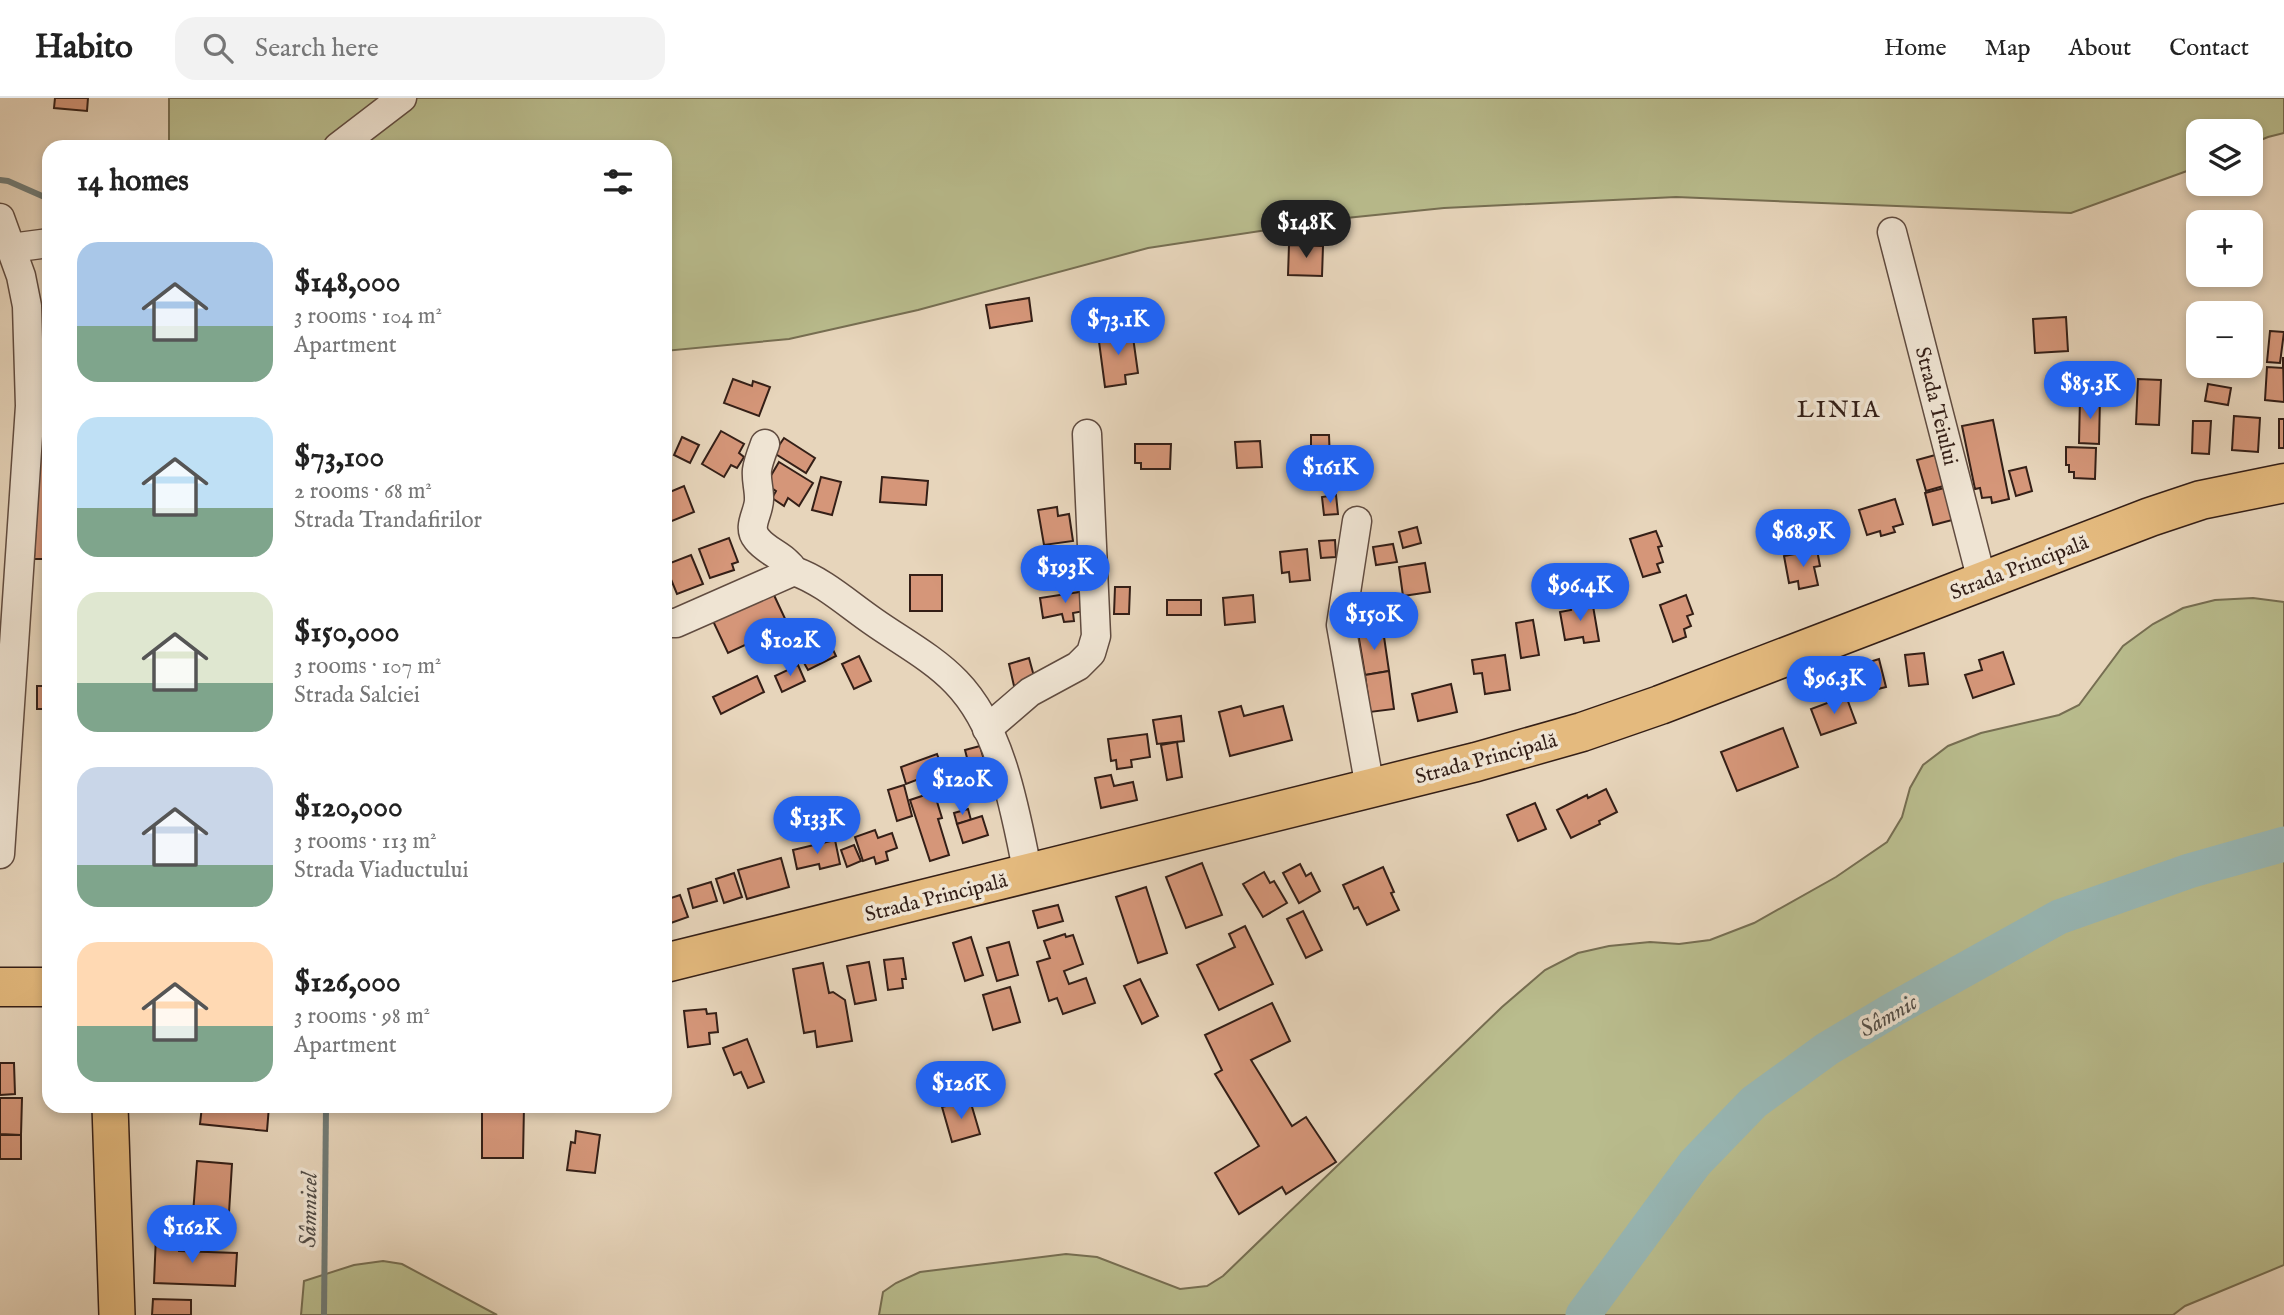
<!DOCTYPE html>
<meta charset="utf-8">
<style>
body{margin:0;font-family:"IM FELL English",serif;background:#f2f2f2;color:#222;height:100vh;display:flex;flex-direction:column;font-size:26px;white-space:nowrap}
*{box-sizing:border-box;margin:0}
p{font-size:23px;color:#767676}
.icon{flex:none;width:38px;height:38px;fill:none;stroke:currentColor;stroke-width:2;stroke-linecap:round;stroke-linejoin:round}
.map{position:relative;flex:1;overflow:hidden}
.drawer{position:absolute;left:42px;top:42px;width:630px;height:973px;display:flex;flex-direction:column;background:#fff;border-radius:21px;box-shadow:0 4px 10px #0003}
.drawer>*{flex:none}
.tools{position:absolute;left:2186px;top:21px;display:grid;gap:14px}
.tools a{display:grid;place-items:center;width:77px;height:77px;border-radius:14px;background:#fff;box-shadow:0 4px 10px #0003;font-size:35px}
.price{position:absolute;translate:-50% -60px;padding:0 16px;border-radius:24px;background:#2563eb;color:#fff;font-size:23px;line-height:46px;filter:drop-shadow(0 2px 4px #0008)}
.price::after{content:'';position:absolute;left:50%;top:42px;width:21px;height:16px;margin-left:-10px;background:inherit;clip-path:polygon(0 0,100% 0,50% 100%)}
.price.on{background:#222;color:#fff}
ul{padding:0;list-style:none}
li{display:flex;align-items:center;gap:21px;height:175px;padding:0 35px}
li span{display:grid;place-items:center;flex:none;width:196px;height:140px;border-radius:21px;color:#555}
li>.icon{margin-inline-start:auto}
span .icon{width:84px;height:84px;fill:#fffc;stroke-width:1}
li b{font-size:30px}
h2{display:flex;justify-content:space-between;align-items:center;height:84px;padding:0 35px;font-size:30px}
header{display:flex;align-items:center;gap:42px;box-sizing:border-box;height:98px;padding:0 35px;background:#fff;border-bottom:2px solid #e0e0e0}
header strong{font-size:33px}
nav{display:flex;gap:38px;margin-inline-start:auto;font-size:24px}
.search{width:490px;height:63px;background:#f2f2f2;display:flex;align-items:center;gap:18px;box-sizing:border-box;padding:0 24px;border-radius:21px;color:#767676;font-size:26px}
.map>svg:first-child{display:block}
.green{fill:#b9bc8d;stroke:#766e52;stroke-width:2}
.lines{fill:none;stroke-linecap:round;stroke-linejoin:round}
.stream{stroke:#707b76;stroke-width:6}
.river{stroke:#98b8b6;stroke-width:35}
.building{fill:#d59679;stroke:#341f17;stroke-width:2}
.minor-casing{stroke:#614c40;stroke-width:31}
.major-casing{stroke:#341f17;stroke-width:38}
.highway-casing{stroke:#341f17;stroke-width:41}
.minor{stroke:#efe4d3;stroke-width:28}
.major{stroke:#e4ba7e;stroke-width:35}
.highway{stroke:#e4ba7e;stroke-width:38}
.labels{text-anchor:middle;stroke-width:7;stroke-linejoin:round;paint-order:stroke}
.street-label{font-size:21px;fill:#341f17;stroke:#efe4d3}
.water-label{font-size:23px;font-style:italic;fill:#524d47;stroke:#efe4d3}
.quarter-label{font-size:24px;letter-spacing:2px;fill:#341f17;stroke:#efe4d3}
</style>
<header>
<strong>Habito</strong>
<div class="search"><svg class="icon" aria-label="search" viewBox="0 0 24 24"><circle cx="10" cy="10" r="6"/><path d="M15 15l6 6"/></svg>Search here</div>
<nav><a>Home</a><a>Map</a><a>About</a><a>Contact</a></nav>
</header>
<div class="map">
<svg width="2284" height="1217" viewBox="0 0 2284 1217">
<rect width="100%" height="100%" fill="#e7d5bb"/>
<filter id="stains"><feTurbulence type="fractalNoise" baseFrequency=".00286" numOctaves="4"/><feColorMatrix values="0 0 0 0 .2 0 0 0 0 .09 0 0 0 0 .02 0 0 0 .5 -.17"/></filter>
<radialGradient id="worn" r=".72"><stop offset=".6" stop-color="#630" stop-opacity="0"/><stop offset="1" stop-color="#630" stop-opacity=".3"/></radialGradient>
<g class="green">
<path d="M169 0H2284V35L2268 39 2251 46 2250 33H2198V69L2071 115 1676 99 1444 110 1346 120 1148 150 918 212 789 241 665 253V49H169Z"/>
<path d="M2253 500 2284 504V1167L2185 1208 2173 1217H879L883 1194 896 1185 920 1174 1066 1156 1097 1159 1180 1191 1207 1188 1223 1178 1502 909 1545 872 1578 855 1609 848 1650 844 1679 846 1710 842 1754 825 1836 779 1887 744 1902 719 1910 690 1923 667 1948 648 1981 635 2059 617 2079 607 2123 548 2153 526 2183 510 2215 502Z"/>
<path d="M383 1163 402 1166 497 1217H301L304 1183 354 1167Z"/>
</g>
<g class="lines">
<g class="stream">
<path d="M0 82 8 83 49 101"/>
<path d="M324 1217 326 1008"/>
</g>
<path class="river" d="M1583 1217 1695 1065 1754 1004 1827 951 1894 911 2059 819 2189 773 2284 746"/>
</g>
<g class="building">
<path d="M55 0H88L87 13 54 10Z"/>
<path d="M1289 147 1323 148 1322 178 1288 177Z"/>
<path d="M49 192V461H34Z"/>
<path d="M1029 200 1032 223 990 230 986 207Z"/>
<path d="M2066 219 2068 253 2035 255 2033 221Z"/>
<path d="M1132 232 1138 275 1125 277 1126 286 1105 289 1098 236Z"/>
<path d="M2270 233 2284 234 2280 265 2267 264Z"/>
<path d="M2283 259 2284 304 2265 302 2267 269 2283 270Z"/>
<path d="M733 281 752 288 753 283 770 289 759 318 724 305Z"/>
<path d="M2138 281 2161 282 2159 327 2136 326Z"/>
<path d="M2208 286 2231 290 2228 307 2205 303Z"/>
<path d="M2080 300H2100L2099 346 2079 345Z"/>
<path d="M2234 318 2260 320 2258 354 2232 352Z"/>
<rect x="2279" y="321" width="5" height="29"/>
<path d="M1993 322 2009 401 1992 405 1991 399 1982 400 1980 390 1975 391 1962 328Z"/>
<path d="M2193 323H2211L2209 356 2192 355Z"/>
<path d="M721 333 744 346 739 355 744 359 737 370 731 367 724 379 702 366Z"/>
<path d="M1311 337H1329L1330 364H1311Z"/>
<path d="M682 339 699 347 690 365 674 357Z"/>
<path d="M784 340 815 360 806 375 774 355Z"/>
<path d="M1260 343 1262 369 1237 370 1235 344Z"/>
<path d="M1135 346H1171L1170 371H1141V365H1135Z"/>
<path d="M2066 349 2096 350 2095 381 2074 380V374H2069V367H2066Z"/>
<path d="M1939 356 1947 387 1926 393 1917 362Z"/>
<path d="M779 364 813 385 799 408 788 400 784 408 772 400 776 393 766 386Z"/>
<path d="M2026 369 2032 393 2016 398 2009 373Z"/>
<path d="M821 379 841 384 832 417 812 412Z"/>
<path d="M882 379 928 383 926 407 880 404Z"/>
<path d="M684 388 694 414 667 425 665 420V396Z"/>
<path d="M1948 389 1956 421 1933 427 1925 395Z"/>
<path d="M1336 397 1338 416 1324 417 1322 399Z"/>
<path d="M1895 401 1903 426 1893 429 1895 434 1881 438 1880 433 1867 437 1859 412Z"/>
<path d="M1057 409 1058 418 1069 416 1073 443 1044 447 1038 412Z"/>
<path d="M1829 419 1835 442 1821 445 1816 422Z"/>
<path d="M1417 429 1421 445 1403 450 1399 434Z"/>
<path d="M1656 433 1662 448 1658 449 1663 464 1657 466 1660 474 1643 479 1630 441Z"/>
<path d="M729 440 738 464 732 466 734 472 710 480 699 451Z"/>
<path d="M1335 442 1336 459 1321 460 1319 443Z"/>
<path d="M1393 446 1397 464 1376 467 1373 449Z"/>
<path d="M1307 451 1310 482 1290 484 1289 474 1282 475 1280 454Z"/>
<path d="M1817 452 1820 468 1814 469 1818 487 1799 491 1798 483 1789 485 1784 458Z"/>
<path d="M691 457 703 486 677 496 665 467Z"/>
<path d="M1425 465 1430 494 1403 498 1399 469Z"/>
<rect x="910" y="477" width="32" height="36"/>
<path d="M1115 489H1130L1129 516H1114Z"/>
<path d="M1086 493 1089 512 1073 515 1074 523 1064 524 1062 516 1043 520 1040 500Z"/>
<path d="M773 495 788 527 728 555 713 523Z"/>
<path d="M1253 497 1255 524 1225 527 1223 500Z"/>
<path d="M1686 497 1693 516 1687 518 1691 528 1684 531 1686 539 1673 544 1660 507Z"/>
<rect x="1167" y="502" width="34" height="15"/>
<path d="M1582 504 1583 510 1593 508 1599 543 1584 545 1583 539 1565 542 1560 514 1571 512 1570 506Z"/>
<path d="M1533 522 1539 557 1521 560 1516 525Z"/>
<path d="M1383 532 1389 573 1365 577 1358 535Z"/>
<path d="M828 541 836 558 808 572 799 556Z"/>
<path d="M2003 554 2014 586 1973 600 1965 577 1982 572 1979 562Z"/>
<path d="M1924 555 1928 586 1909 588 1905 557Z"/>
<path d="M1505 557 1510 592 1485 596 1482 575 1474 576 1472 562Z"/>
<path d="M859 558 871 583 854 591 842 566Z"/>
<path d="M1029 560 1035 582 1014 588 1009 566Z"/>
<path d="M1879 561 1886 589 1870 593 1863 566Z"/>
<path d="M798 567 805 583 782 594 775 578Z"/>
<path d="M1389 573 1394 611 1370 614 1365 577Z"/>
<path d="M757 578 764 594 721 616 713 599Z"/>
<path d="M1451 586 1457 614 1418 623 1412 596Z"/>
<rect x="37" y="588" width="12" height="23"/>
<path d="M1846 598 1856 625 1821 637 1811 611Z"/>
<path d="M1241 608 1244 618 1283 608 1292 642 1230 658 1219 614Z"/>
<path d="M1181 618 1184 643 1157 646 1153 622Z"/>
<path d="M1783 630 1798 669 1737 693 1721 654Z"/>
<path d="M1147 636 1150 659 1131 662 1132 669 1117 671 1116 662 1111 663 1108 641Z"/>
<path d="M1177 644 1182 679 1167 682 1161 647Z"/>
<path d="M980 648 990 683 974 687 965 652Z"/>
<path d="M937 656 943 672 906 686 901 669Z"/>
<path d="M1111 677 1114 688 1133 684 1137 702 1101 710 1095 680Z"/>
<path d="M904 687 912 718 897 723 888 692Z"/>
<path d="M1606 691 1617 714 1599 723 1600 726 1571 740 1557 712 1587 697 1588 700Z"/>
<path d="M934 694 942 720 938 721 949 757 930 763 910 702Z"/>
<path d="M1535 705 1546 731 1518 743 1507 717Z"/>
<path d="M968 711 971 722 957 726 954 715Z"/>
<path d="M982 718 988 737 963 745 957 726Z"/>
<path d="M875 732 878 740 892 735 897 750 886 754 888 762 876 766 874 759 863 763 855 739Z"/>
<path d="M835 742 840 766 820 771 819 766 797 771 793 752Z"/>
<path d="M854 747 861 763 847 769 841 752Z"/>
<path d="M781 760 789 789 747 801 738 772Z"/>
<path d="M1202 765 1222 817 1186 830 1166 779Z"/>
<path d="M1300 766 1306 778 1311 775 1320 793 1299 805 1283 775Z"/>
<path d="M1383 769 1394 794 1391 795 1399 812 1367 827 1358 809 1354 811 1343 787Z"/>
<path d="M1264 774 1270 785 1274 783 1287 805 1263 819 1243 786Z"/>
<path d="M734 775 742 799 724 805 716 781Z"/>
<path d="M711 784 717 803 693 810 688 791Z"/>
<path d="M1146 789 1167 855 1138 865 1116 799Z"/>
<path d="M680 797 688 819 665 827V802Z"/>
<path d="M1058 807 1063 823 1038 830 1033 813Z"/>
<path d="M1303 813 1322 852 1306 860 1287 821Z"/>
<path d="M1245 828 1273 886 1219 912 1197 867 1235 849 1229 836Z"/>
<path d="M1065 836 1066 839 1073 837 1083 866 1064 873 1069 886 1086 880 1095 905 1063 916 1057 900 1049 903 1037 864 1050 860 1044 843Z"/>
<path d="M971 839 983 877 965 883 953 845Z"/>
<path d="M1009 844 1018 877 997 883 987 850Z"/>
<path d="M903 860 906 881H902L903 890 888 892 884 862Z"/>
<path d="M869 864 876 902 855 906 847 868Z"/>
<path d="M823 865 829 895 833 894 845 902 852 943 817 949 815 933 804 935 793 871Z"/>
<path d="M1140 881 1158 918 1142 926 1124 888Z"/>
<path d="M1010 889 1020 924 993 932 983 897Z"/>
<path d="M1272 905 1290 943 1251 962 1292 1028 1306 1019 1336 1064 1286 1096 1282 1089 1239 1116 1215 1075 1259 1048 1215 976 1222 972 1205 937Z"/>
<path d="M706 911 707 916 716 915 718 934 709 935 710 946 688 949 684 913Z"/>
<path d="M747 941 764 984 748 990 741 974 734 977 723 950Z"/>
<path d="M0 965H14L15 996 0 997Z"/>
<path d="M0 1000H22L21 1037 0 1036Z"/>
<path d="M970 1002 980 1036 952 1044 942 1009Z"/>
<path d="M202 1008H269L267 1033 200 1026Z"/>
<path d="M482 1008H524L523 1060H482Z"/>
<path d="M576 1033 600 1037 595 1075 567 1072 571 1044 575 1045Z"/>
<rect x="0" y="1037" width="21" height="24"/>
<path d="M197 1063 232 1066 228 1131 192 1129Z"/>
<path d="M156 1138 179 1139V1153L237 1155 235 1188 154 1185Z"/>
<path d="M153 1201 191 1202V1217H152Z"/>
</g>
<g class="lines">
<defs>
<g id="minor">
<path d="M338 49 402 0"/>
<path d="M0 120 21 178 27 208 30 308 0 756"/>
<path d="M1892 134 1982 483"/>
<path d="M11 150 49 145"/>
<path d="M765 346C762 354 758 364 757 372 756 382 759 390 759 400 760 414 746 428 757 441 767 454 785 458 794 473"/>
<path d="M1357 423 1341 527 1370 690"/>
<path d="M665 523 668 525H676L794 473C823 483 849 507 874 524 901 543 933 560 956 584 1002 631 1015 713 1028 776"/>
<path d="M987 631 1030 594 1078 568 1091 555 1096 538 1087 336"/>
</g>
<path id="major" d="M110 1008 117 1217"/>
<g id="highway">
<path d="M665 865 1476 664 1582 634 1660 607 2150 419 2201 402 2284 385"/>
<path d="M0 889H49"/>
</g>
</defs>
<use href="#minor" class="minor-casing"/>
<use href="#major" class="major-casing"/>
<use href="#highway" class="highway-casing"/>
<use href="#minor" class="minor"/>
<use href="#major" class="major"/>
<use href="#highway" class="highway"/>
</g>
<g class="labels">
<g class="street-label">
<text transform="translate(1937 308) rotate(76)" y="7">Strada Teiului</text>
<text transform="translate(2019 469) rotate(-21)" y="7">Strada Principală</text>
<text transform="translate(1486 660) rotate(-15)" y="7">Strada Principală</text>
<text transform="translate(936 799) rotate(-14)" y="7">Strada Principală</text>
</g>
<g class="water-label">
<text transform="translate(1888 917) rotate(-30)" y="8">Sâmnic</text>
<text transform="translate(308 1112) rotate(-89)" y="8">Sâmnicel</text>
</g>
<g class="quarter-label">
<text x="1839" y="319">LINIA</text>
</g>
</g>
<rect width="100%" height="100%" filter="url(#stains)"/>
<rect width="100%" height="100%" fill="url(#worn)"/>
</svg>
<div class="tools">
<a><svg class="icon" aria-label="layers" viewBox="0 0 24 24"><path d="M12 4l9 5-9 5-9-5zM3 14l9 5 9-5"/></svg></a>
<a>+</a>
<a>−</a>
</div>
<b class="price on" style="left:1306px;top:162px">$148K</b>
<b class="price" style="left:1118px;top:259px">$73.1K</b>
<b class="price" style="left:2090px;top:323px">$85.3K</b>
<b class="price" style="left:1330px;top:407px">$161K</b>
<b class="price" style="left:1803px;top:471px">$68.9K</b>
<b class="price" style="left:1065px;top:507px">$193K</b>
<b class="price" style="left:1580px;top:525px">$96.4K</b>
<b class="price" style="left:1374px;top:554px">$150K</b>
<b class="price" style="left:790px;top:580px">$102K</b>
<b class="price" style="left:1834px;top:618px">$96.3K</b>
<b class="price" style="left:962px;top:719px">$120K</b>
<b class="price" style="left:817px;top:758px">$133K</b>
<b class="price" style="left:961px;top:1023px">$126K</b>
<b class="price" style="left:192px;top:1167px">$162K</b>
<section class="drawer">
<h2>14 homes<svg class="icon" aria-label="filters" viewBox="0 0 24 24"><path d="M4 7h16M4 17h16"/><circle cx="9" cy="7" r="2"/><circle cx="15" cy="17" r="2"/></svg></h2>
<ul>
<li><span style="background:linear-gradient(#a9c7e8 60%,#7fa58c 0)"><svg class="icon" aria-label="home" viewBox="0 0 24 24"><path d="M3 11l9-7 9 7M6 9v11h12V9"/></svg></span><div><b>$148,000</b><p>3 rooms · 104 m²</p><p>Apartment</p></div></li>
<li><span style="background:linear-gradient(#bfe0f5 65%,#7fa58c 0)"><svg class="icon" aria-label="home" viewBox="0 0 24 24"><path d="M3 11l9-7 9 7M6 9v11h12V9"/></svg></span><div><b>$73,100</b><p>2 rooms · 68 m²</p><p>Strada Trandafirilor</p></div></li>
<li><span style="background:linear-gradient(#dfe7d0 65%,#7fa58c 0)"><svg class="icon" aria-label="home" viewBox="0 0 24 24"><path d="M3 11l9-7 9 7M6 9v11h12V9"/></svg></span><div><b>$150,000</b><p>3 rooms · 107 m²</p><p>Strada Salciei</p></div></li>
<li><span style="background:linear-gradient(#c9d6e8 70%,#7fa58c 0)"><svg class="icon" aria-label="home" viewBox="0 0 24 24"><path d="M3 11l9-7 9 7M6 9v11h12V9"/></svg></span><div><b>$120,000</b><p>3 rooms · 113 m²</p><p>Strada Viaductului</p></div></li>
<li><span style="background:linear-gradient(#ffd9b3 60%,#7fa58c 0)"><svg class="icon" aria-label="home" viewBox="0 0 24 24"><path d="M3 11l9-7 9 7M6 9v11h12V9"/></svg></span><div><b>$126,000</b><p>3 rooms · 98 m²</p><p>Apartment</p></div></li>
</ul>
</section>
</div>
